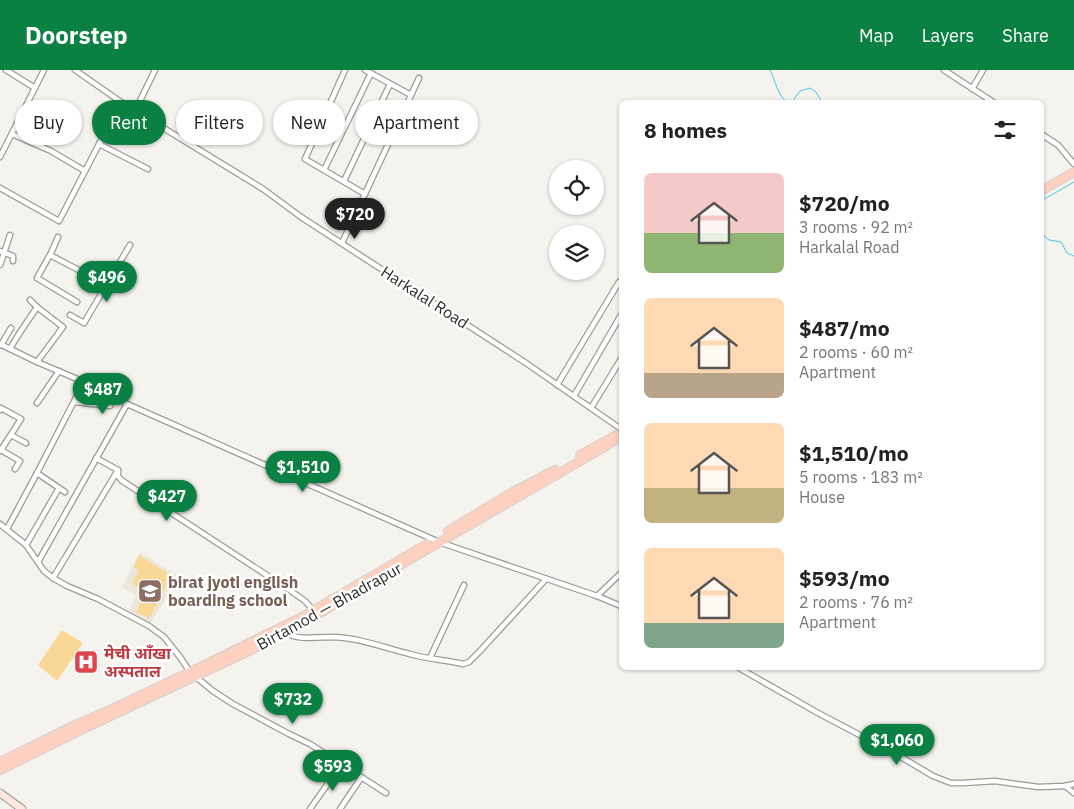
<!DOCTYPE html>
<meta charset="utf-8">
<style>
body{margin:0;font-family:"IBM Plex Sans","Noto Sans Devanagari",sans-serif;background:#f6f6f6;color:#222;height:100vh;display:flex;flex-direction:column;font-size:19px;white-space:nowrap}
*{box-sizing:border-box;margin:0}
p{font-size:16px;color:#767676}
.icon{flex:none;width:28px;height:28px;fill:none;stroke:currentColor;stroke-width:2;stroke-linecap:round;stroke-linejoin:round}
.map{position:relative;flex:1;overflow:hidden}
.drawer{position:absolute;left:619px;top:30px;width:425px;height:570px;display:flex;flex-direction:column;background:#fff;border-radius:8px;box-shadow:0 1px 4px #0004}
.drawer>*{flex:none}
.top-card{position:absolute;left:15px;top:30px;width:475px;height:45px;display:flex;gap:10px}
.tools{position:absolute;left:549px;top:90px;display:grid;gap:10px}
.tools a{display:grid;place-items:center;width:55px;height:55px;border-radius:50%;background:#fff;box-shadow:0 1px 4px #0004;font-size:25px}
.price{position:absolute;translate:-50% -42px;padding:0 11px;border-radius:18px;background:#0b8043;color:#fff;font-size:16px;line-height:32px;filter:drop-shadow(0 1px 2px #0008)}
.price::after{content:'';position:absolute;left:50%;top:30px;width:15px;height:11px;margin-left:-8px;background:inherit;clip-path:polygon(0 0,100% 0,50% 100%)}
.price.current{background:#222;color:#fff}
ul{padding:0;list-style:none}
li{display:flex;align-items:center;gap:15px;height:125px;padding:0 25px}
li span{display:grid;place-items:center;flex:none;width:140px;height:100px;border-radius:8px;color:#555}
li>.icon{margin-inline-start:auto}
span .icon{width:60px;height:60px;fill:#fffc;stroke-width:1}
li b{font-size:21px}
h2{display:flex;justify-content:space-between;align-items:center;height:60px;padding:0 25px;font-size:21px}
.pill{padding:0 18px;border-radius:22px;background:#fff;box-shadow:0 1px 4px #0004;font-size:18px;line-height:45px}
.pill.current{background:#0b8043;color:#fff}
header{display:flex;align-items:center;gap:30px;box-sizing:border-box;height:70px;padding:0 25px;background:#0b8043;color:#fff}
header strong{font-size:24px}
nav{display:flex;gap:28px;margin-inline-start:auto;font-size:18px}
.map>svg:first-child{display:block}
.built{fill:#ede6db}
.green{fill:#f9d896}
.lines{fill:none;stroke-linecap:round;stroke-linejoin:round}
.stream{stroke:#45c5e7;stroke-width:1}
.street-casing{stroke:#9e9b97;stroke-width:7}
.secondary-casing{stroke:#9e9b97;stroke-width:9}
.primary-casing{stroke:#d1d1d0;stroke-width:10}
.street{stroke:#fff;stroke-width:4.5}
.secondary{stroke:#fee7df;stroke-width:7}
.primary{stroke:#fdd0bf;stroke-width:8}
.labels{text-anchor:middle;stroke-width:5;stroke-linejoin:round;paint-order:stroke}
.street-label{font-size:16px;fill:#2d2c2a;stroke:#fff}
.education-label{font-size:16px;font-weight:bold;fill:#785e54;stroke:#fff;text-anchor:start}
.health-label{font-size:16px;font-weight:bold;fill:#be3a42;stroke:#fff;text-anchor:start}
</style>
<header>
<strong>Doorstep</strong>
<nav><a>Map</a><a>Layers</a><a>Share</a></nav>
</header>
<div class="map">
<svg width="1074" height="739" viewBox="0 0 1074 739">
<rect width="100%" height="100%" fill="#f5f3ee"/>
<path class="built" d="M140 482 179 507 148 557 126 548 136 526 122 517Z"/>
<g class="green">
<path d="M139 485 175 508 170 519 166 517 164 521 163 520 157 528 160 530 149 548 136 542 140 534 139 533 144 520 132 514 139 500 134 497Z"/>
<path d="M62 560 83 573 57 611 38 595Z"/>
</g>
<g class="lines">
<g class="stream">
<path d="M770 0C776 11 777 25 787 32"/>
<path d="M792 32 800 21 810 18 816 22 822 32"/>
<path d="M1041 131 1074 112"/>
<path d="M1041 163 1049 170 1061 172 1067 183 1074 186"/>
</g>
<defs>
<g id="street">
<path d="M6 0 35 18"/>
<path d="M75 0 121 32 263 119 301 147 526 293 621 359"/>
<path d="M345 0 305 89 365 124"/>
<path d="M365 0 411 25"/>
<path d="M944 0 993 32"/>
<path d="M972 19 983 0"/>
<path d="M135 41 155 0"/>
<path d="M12 64 51 81 85 101"/>
<path d="M1041 64 1058 75 1074 94"/>
<path d="M99 74 148 99"/>
<path d="M0 87 44 0"/>
<path d="M324 100 371 3"/>
<path d="M344 111 390 14"/>
<path d="M0 118 59 151 121 32"/>
<path d="M58 167 51 183 37 208 77 232"/>
<path d="M342 173 419 8"/>
<path d="M0 181 13 186V191"/>
<path d="M50 185 92 207"/>
<path d="M0 195 10 165"/>
<path d="M30 230 37 237"/>
<path d="M70 245 84 253 130 175"/>
<path d="M0 274 37 292 115 325 127 334 439 472 597 526 621 536"/>
<path d="M1 275 11 258"/>
<path d="M10 279C18 264 28 251 37 237L63 257 37 292"/>
<path d="M557 315 619 212 621 213"/>
<path d="M574 326 621 245"/>
<path d="M74 332 110 336 115 325"/>
<path d="M37 333 59 301"/>
<path d="M591 338 621 289"/>
<path d="M0 340 1 338 21 349 1 380 0 379"/>
<path d="M11 365 26 373"/>
<path d="M0 381 1 380 20 391 15 399"/>
<path d="M96 388 118 400"/>
<path d="M37 403 84 312"/>
<path d="M0 454 26 475 44 501 53 508 67 516 98 529 149 556 164 567 180 587 190 602 213 621 233 634 289 664 310 674 386 723"/>
<path d="M7 459 37 403 65 422"/>
<path d="M26 475 59 418"/>
<path d="M38 492 127 334"/>
<path d="M53 508 118 400V406L121 410 288 519 305 531 313 540"/>
<path d="M597 526 621 503"/>
<path d="M286 562C294 571 322 567 334 567 360 568 385 578 410 584 427 589 445 590 463 594L469 592 480 581 546 509"/>
<path d="M430 588 464 515"/>
<path d="M739 598 818 643 896 684 933 706 951 713H963L995 711 1038 717 1065 716 1074 714"/>
<path d="M1065 716 1074 723"/>
<path d="M310 739 341 695"/>
<path d="M340 739 361 708"/>
</g>
<path id="secondary" d="M0 723 22 739"/>
<g id="primary">
<path d="M1041 121 1074 102"/>
<path d="M580 385 616 365"/>
<path d="M448 461 511 423 555 400"/>
<path d="M0 692 77 654 112 639 190 602 302 547 427 474"/>
<path d="M0 700 81 660 247 582 305 552 390 501 608 375 621 366"/>
</g>
</defs>
<use href="#street" class="street-casing"/>
<use href="#secondary" class="secondary-casing"/>
<use href="#primary" class="primary-casing"/>
<use href="#street" class="street"/>
<use href="#secondary" class="secondary"/>
<use href="#primary" class="primary"/>
</g>
<defs>
<symbol id="school-square" viewBox="-11 -11 22 22"><rect x="-9" y="-9" width="18" height="18" rx="4" fill="#8d6e63" stroke="#fff"/><path d="M0-5L7-2L0 1L-7-2ZM-4 1L0 2.5L4 1V4Q0 6-4 4Z" fill="#fff"/></symbol>
<symbol id="hospital-square" viewBox="-11 -11 22 22"><rect x="-9" y="-9" width="18" height="18" rx="4" fill="#e0444e" stroke="#fff"/><path d="M-5-5h3v3.5h4V-5h3V5h-3V1.5h-4V5h-3Z" fill="#fff"/></symbol>
</defs>
<g fill-rule="evenodd">
<use href="#school-square" x="136" y="507" width="28" height="28"/>
<use href="#hospital-square" x="72" y="578" width="28" height="28"/>
</g>
<g class="labels">
<g class="street-label">
<text transform="translate(425 227) rotate(33)" y="6">Harkalal Road</text>
<text transform="translate(329 536) rotate(-29)" y="6">Birtamod — Bhadrapur</text>
</g>
<g class="education-label">
<text x="168" y="518">birat jyoti english<tspan x="168" dy="18">boarding school</tspan></text>
</g>
<g class="health-label">
<text x="104" y="589">मेची आँखा<tspan x="104" dy="18">अस्पताल</tspan></text>
</g>
</g>
</svg>
<div class="tools">
<a><svg class="icon" aria-label="locate" viewBox="0 0 24 24"><circle cx="12" cy="12" r="6"/><path d="M12 2v4M12 18v4M2 12h4M18 12h4"/></svg></a>
<a><svg class="icon" aria-label="layers" viewBox="0 0 24 24"><path d="M12 4l9 5-9 5-9-5zM3 14l9 5 9-5"/></svg></a>
</div>
<b class="price current" style="left:355px;top:170px">$720</b>
<b class="price" style="left:107px;top:233px">$496</b>
<b class="price" style="left:103px;top:345px">$487</b>
<b class="price" style="left:303px;top:423px">$1,510</b>
<b class="price" style="left:167px;top:452px">$427</b>
<b class="price" style="left:293px;top:655px">$732</b>
<b class="price" style="left:897px;top:696px">$1,060</b>
<b class="price" style="left:333px;top:722px">$593</b>
<div class="top-card">
<a class="pill">Buy</a>
<a class="pill current">Rent</a>
<a class="pill">Filters</a>
<a class="pill">New</a>
<a class="pill">Apartment</a>
</div>
<section class="drawer">
<h2>8 homes<svg class="icon" aria-label="filters" viewBox="0 0 24 24"><path d="M4 7h16M4 17h16"/><circle cx="9" cy="7" r="2"/><circle cx="15" cy="17" r="2"/></svg></h2>
<ul>
<li><span style="background:linear-gradient(#f6c9c9 60%,#8fb573 0)"><svg class="icon" aria-label="home" viewBox="0 0 24 24"><path d="M3 11l9-7 9 7M6 9v11h12V9"/></svg></span><div><b>$720/mo</b><p>3 rooms · 92 m²</p><p>Harkalal Road</p></div></li>
<li><span style="background:linear-gradient(#ffd9b3 75%,#b9a48a 0)"><svg class="icon" aria-label="home" viewBox="0 0 24 24"><path d="M3 11l9-7 9 7M6 9v11h12V9"/></svg></span><div><b>$487/mo</b><p>2 rooms · 60 m²</p><p>Apartment</p></div></li>
<li><span style="background:linear-gradient(#ffd9b3 65%,#c2b280 0)"><svg class="icon" aria-label="home" viewBox="0 0 24 24"><path d="M3 11l9-7 9 7M6 9v11h12V9"/></svg></span><div><b>$1,510/mo</b><p>5 rooms · 183 m²</p><p>House</p></div></li>
<li><span style="background:linear-gradient(#ffd9b3 75%,#7fa58c 0)"><svg class="icon" aria-label="home" viewBox="0 0 24 24"><path d="M3 11l9-7 9 7M6 9v11h12V9"/></svg></span><div><b>$593/mo</b><p>2 rooms · 76 m²</p><p>Apartment</p></div></li>
</ul>
</section>
</div>
